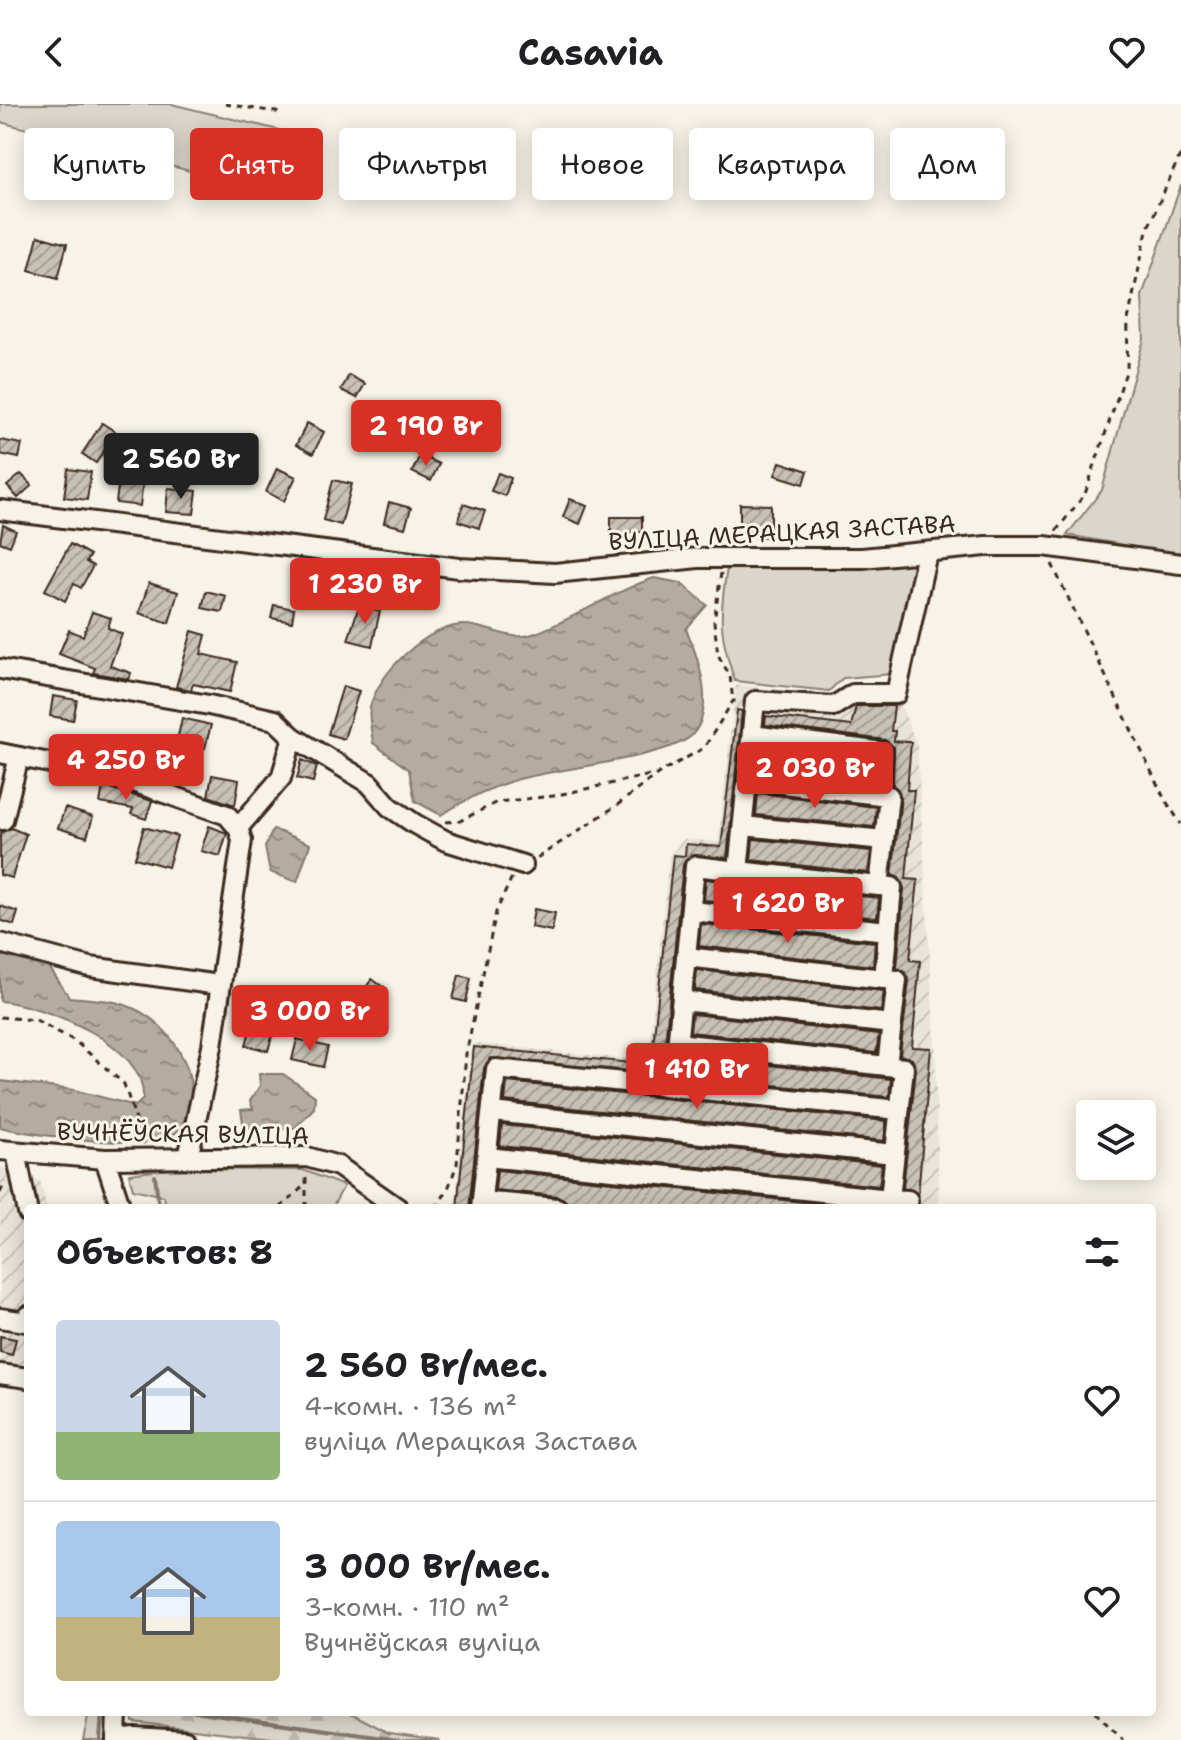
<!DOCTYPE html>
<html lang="ru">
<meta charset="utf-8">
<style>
body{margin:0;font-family:"Shantell Sans",sans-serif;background:#f6f6f6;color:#202124;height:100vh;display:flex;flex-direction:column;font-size:30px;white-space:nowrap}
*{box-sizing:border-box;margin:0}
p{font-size:26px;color:#757577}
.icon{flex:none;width:44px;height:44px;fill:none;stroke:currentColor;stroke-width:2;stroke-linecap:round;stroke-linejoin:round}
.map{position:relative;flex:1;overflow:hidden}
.side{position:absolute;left:24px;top:1100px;width:1132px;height:512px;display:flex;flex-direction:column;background:#fff;border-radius:8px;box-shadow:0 4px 20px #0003}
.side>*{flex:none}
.guide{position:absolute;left:24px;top:24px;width:1134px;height:72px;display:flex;gap:16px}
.controls{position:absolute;left:1076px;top:996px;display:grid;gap:16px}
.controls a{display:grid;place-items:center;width:80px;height:80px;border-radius:8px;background:#fff;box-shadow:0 4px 20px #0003;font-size:40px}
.price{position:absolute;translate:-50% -68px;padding:0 18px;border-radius:8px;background:#d93025;color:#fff;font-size:26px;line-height:52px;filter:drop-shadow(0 2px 4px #0008)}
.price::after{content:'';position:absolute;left:50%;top:48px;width:24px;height:18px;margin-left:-12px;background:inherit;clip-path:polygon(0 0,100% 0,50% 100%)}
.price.current{background:#222;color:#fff}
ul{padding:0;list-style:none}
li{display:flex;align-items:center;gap:24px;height:200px;padding:0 32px}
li+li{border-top:2px solid #e0e0e0}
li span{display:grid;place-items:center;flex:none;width:224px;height:160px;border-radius:8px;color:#555}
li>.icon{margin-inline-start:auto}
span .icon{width:96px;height:96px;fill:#fffc;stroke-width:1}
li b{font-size:34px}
h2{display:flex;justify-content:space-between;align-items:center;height:96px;padding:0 32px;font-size:34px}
.chip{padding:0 28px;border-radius:8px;background:#fff;box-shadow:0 4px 20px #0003;font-size:28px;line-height:72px}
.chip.current{background:#d93025;color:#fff}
header{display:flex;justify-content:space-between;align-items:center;height:104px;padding:0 32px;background:#fff;font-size:36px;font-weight:700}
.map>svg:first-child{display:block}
.industrial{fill:url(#industrial-furrows)}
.green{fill:#dbd6cb;stroke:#8b8074;stroke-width:2}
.forest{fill:url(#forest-firs);stroke:#8b8074;stroke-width:2}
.water{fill:url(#water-ripples);stroke:#84786c;stroke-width:2}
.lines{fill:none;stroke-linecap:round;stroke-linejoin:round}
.stream{stroke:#84786c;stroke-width:4}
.building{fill:url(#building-hatch);stroke:#3b2a1e;stroke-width:2}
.minor-casing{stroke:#3b2a1e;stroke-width:24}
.path{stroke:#3b2a1e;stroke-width:3;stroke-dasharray:6 6;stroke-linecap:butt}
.minor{stroke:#f7f3e8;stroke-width:18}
.labels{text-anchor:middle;stroke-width:6;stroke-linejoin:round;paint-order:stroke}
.street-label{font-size:24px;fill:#3b2a1e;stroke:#f7f3e8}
</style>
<header><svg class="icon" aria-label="back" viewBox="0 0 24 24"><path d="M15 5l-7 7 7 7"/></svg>Casavia<svg class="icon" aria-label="heart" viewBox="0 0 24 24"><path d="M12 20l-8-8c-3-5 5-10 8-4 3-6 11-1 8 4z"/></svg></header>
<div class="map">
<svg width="1181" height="1636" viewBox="0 0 1181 1636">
<defs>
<pattern id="industrial-furrows" width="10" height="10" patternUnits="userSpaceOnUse" patternTransform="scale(2)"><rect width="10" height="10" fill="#e9e4d9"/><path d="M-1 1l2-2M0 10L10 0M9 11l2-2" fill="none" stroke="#c9c4ba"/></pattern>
<pattern id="forest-firs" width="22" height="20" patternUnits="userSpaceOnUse" patternTransform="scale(2)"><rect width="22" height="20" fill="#dbd6cb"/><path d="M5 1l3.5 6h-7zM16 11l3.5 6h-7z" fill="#bdb8ae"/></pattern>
<pattern id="water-ripples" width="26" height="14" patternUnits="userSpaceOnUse" patternTransform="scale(2)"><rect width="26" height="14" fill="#b4aca0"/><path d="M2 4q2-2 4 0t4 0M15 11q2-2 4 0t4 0" fill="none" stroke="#948c82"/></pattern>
<pattern id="building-hatch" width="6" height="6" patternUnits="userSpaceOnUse" patternTransform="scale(2)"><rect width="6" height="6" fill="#c8c1b6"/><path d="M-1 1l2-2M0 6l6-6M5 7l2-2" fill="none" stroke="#a49d93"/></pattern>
</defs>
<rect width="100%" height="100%" fill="#f7f3e8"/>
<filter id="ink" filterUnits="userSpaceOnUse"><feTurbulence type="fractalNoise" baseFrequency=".0125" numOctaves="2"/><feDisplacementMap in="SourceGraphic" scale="16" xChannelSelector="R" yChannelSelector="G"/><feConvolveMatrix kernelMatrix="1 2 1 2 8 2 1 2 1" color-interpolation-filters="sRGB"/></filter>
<g filter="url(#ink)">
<g class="industrial">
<path d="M736 581 900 599 917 641 935 939 939 1104H455L472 939 648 957 669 752 684 735 718 738Z"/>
<path d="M0 1063 40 1077 47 1104H28V1270L0 1266Z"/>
</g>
<g class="green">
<path d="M0 0H171L283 27 272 88 0 18Z"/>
<path d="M1181 81V451L1067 431 1102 386 1144 235 1142 192Z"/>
<path d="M907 455 914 464 892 570 843 574 829 587 735 577C719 531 719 512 727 464Z"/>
<path d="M171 1065 303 1066 344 1082 332 1104H166L164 1092 133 1085 129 1070Z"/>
</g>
<g class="forest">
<path d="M89 1608H108L106 1636H83Z"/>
<path d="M132 1608H349L389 1629 440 1636H290L133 1618Z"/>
</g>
<g class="water">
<path d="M654 474 681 479 707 501 686 525C698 553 717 604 692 631 672 653 554 665 519 675 490 683 466 695 441 711L415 697 409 666 373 639C372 629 368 614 370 603 379 568 424 525 461 521 485 519 508 539 533 530 575 515 611 488 654 474Z"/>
<path d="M273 725 310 740 297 778 270 768 265 743Z"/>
<path d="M0 851 47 860 69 893C91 895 114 895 135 905 170 922 199 966 189 1004 187 1012 181 1025 174 1030 148 1048 32 1031 0 1023V977L74 986 136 1002 143 995C147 940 46 902 0 897Z"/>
<path d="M259 970H283L315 992 314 1004 295 1024 244 1025 241 1006 253 1005 250 997 260 982Z"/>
</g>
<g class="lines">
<g class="stream">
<path d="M155 1072 159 1104"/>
<path d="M200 1608 398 1636"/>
<path d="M100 1636 102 1608"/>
</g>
</g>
<g class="building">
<path d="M38 132 67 140 58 174 29 166Z"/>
<path d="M349 271 365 280 357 294 341 286Z"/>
<path d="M102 319 116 328 96 359 82 350Z"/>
<path d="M307 319 324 328 313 350 296 341Z"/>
<path d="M0 336 22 340 19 354 0 350Z"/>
<path d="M420 351 439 360 431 377 412 368Z"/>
<path d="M780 358 808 367 804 380 775 371Z"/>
<path d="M277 364 296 373 284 397 266 388Z"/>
<path d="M68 365 91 368 87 396 64 393Z"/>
<path d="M498 369 511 374 505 392 491 387Z"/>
<path d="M21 370 32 381 18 394 7 382Z"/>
<path d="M119 374 143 377 140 402 116 399Z"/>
<path d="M333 376 352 380 341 421 323 416Z"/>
<path d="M168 384 197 387 194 410 166 408Z"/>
<path d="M570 395 587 402 580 420 563 413Z"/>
<path d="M389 398 411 404 405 424 384 419Z"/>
<path d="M463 400 485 407 479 424 458 417Z"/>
<path d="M740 400 771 401V433L740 432Z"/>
<path d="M611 413H642V428L611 429Z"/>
<path d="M3 421 16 427 10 442 0 438Z"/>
<path d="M70 440 90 451 86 458 93 462 81 484 74 480 65 497 45 486Z"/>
<path d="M149 479 178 488 169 519 139 509Z"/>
<path d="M206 487 226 492 222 508 202 504Z"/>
<path d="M274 501 294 505 292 518 271 514Z"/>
<path d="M359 502 380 507 372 542 348 536Z"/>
<path d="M92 508 111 514 108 524 122 530 110 562 131 569 129 575 93 569 95 564 59 550 69 526 83 532Z"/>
<path d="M192 527 206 531 201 550 237 558 230 588 193 580 191 586 176 583Z"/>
<path d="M343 582 359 587 344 635 328 630Z"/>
<path d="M53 592 77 596 73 616 50 612Z"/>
<path d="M856 602H894L891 627H895L894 637 911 638 907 686H914L906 775 918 776 910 856 920 857 912 943 931 944 918 1090 903 1084 916 965 912 955 900 951 909 877 904 867 897 864 904 784 899 774 892 771 901 693 893 681 894 644 885 636 765 621 766 612 851 622Z"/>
<path d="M737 606 742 607 727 754 691 751 683 761 662 970 490 954 484 964 469 1104H457L474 943 651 961 673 751 685 752 686 740 721 743Z"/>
<path d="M182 614 211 621 205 644 177 637Z"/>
<path d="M762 644 870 658 869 678 760 665Z"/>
<path d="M302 656 317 662 313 678 297 674Z"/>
<path d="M212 671 239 676 235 701 208 692Z"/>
<path d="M103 682 152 697 146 715 131 710 133 705 100 699Z"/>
<path d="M758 689 876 703 874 723 756 711Z"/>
<path d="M65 704 93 713 87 733 58 724Z"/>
<path d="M209 722 227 729 220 752 201 747Z"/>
<path d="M144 723 177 732 168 763 135 754Z"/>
<path d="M11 724 26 730 12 774 0 771V733L2 728Z"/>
<path d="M753 735 871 747 868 769 751 756Z"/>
<path d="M706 775 879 794 877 814 704 796Z"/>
<path d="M0 802 18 808 14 821 0 816Z"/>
<path d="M534 805 555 809 552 827 531 823Z"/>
<path d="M701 820 875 838 873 862 699 842Z"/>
<path d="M697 866 884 887 881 907 695 886Z"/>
<path d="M459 871 471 874 466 898 453 895Z"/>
<path d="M372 875 383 883 367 904 357 896Z"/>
<path d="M692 910 879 931 876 949 690 928Z"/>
<path d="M253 916 275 922 268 947 246 941Z"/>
<path d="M297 935 328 943 323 963 292 956Z"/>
<path d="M688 952 891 975 889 993 686 972Z"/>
<path d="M507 978 886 1017 884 1037 505 997Z"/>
<path d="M502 1021 882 1061 879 1082 500 1042Z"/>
<path d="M497 1066 861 1104H627L567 1098 558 1092 495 1086Z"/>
<path d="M0 1232 16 1235 12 1251 0 1248Z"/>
</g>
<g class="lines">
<defs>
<g id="minor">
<path d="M0 406 459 464 555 469 698 454H862L986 442H1044L1181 460"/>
<path d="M0 565 209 601 275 616 293 633 369 679 390 703 415 720 446 737 523 761"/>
<path d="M752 631 883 648 880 691 889 692 879 782 892 783 884 875 897 876 887 962 904 964 890 1095 908 1096 907 1104"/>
<path d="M0 649 119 673 227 711 238 724 242 736 212 942 188 1054"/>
<path d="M747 676 880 691"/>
<path d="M3 716 19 653"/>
<path d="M743 722 884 736"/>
<path d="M238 724 281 674 293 633"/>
<path d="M738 767 879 782"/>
<path d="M691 807 888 827"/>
<path d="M0 839 90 863 219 881"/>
<path d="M686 853 884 875"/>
<path d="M682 897 892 920"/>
<path d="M677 939 887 962"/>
<path d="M673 983 899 1006"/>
<path d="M492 1008 894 1050"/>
<path d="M0 1046 105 1055 307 1053 338 1062 398 1104"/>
<path d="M16 1048 28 1109"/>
<path d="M487 1053 890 1095"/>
<path d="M105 1055 121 1104"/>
<path d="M482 1097 557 1104"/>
<path d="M481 1104 496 965 673 983 695 762 738 767 755 597 834 602 853 590H896L927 449"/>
<path d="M0 1214 26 1218 28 1212"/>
<path d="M0 1270 28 1274"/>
<path d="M116 1635 134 1633 185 1636"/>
<path d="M116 1636 117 1608"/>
</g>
</defs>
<use href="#minor" class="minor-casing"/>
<g class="path">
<path d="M225 0 282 9"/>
<path d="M1056 427 1085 390 1127 265 1128 216 1147 126 1181 49"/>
<path d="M1052 460 1164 694 1181 720"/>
<path d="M721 469 714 518 718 551 730 572 733 597"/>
<path d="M446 718 460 717 497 698 553 692 655 670"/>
<path d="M537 754 616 702 659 669 704 644 733 597H738"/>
<path d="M0 913 36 916 75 937 124 980 144 1040"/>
<path d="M0 1089 5 1078"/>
<path d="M280 1104 306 1080"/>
<path d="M306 1104V1069"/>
<path d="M436 1104 448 1085 457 1060 466 950 496 808 512 773"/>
<path d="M1095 1608 1123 1636"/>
</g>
<use href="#minor" class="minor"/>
</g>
</g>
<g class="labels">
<g class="street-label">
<text transform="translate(782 429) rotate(-3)" y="8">ВУЛІЦА МЕРАЦКАЯ ЗАСТАВА</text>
<text transform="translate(183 1030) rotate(1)" y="8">ВУЧНЁЎСКАЯ ВУЛІЦА</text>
</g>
</g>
</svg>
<div class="controls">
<a><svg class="icon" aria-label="layers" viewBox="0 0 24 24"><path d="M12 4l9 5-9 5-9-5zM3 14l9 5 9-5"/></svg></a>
</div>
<b class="price" style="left:426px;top:364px">2 190 Br</b>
<b class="price current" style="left:181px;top:397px">2 560 Br</b>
<b class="price" style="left:365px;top:522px">1 230 Br</b>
<b class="price" style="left:126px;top:698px">4 250 Br</b>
<b class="price" style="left:815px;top:706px">2 030 Br</b>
<b class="price" style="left:788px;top:841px">1 620 Br</b>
<b class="price" style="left:310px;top:949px">3 000 Br</b>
<b class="price" style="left:697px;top:1007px">1 410 Br</b>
<div class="guide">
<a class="chip">Купить</a>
<a class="chip current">Снять</a>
<a class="chip">Фильтры</a>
<a class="chip">Новое</a>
<a class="chip">Квартира</a>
<a class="chip">Дом</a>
</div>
<section class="side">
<h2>Объектов: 8<svg class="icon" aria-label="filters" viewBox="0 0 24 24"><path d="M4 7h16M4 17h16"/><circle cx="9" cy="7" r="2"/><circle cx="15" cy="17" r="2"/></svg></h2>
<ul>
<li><span style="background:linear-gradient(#c9d6e8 70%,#8fb573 0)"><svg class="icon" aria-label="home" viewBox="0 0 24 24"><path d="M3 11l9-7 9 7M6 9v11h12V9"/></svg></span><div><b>2 560 Br/мес.</b><p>4-комн. · 136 m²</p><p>вуліца Мерацкая Застава</p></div><svg class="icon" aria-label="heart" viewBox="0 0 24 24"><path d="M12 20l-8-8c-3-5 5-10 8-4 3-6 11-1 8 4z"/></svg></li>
<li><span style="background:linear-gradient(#a9c7e8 60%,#c2b280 0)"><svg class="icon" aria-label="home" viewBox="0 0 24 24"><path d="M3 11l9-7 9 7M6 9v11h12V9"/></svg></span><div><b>3 000 Br/мес.</b><p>3-комн. · 110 m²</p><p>Вучнёўская вуліца</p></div><svg class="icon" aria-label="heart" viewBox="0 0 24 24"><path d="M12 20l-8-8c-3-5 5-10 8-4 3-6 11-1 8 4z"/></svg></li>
</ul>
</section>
</div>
